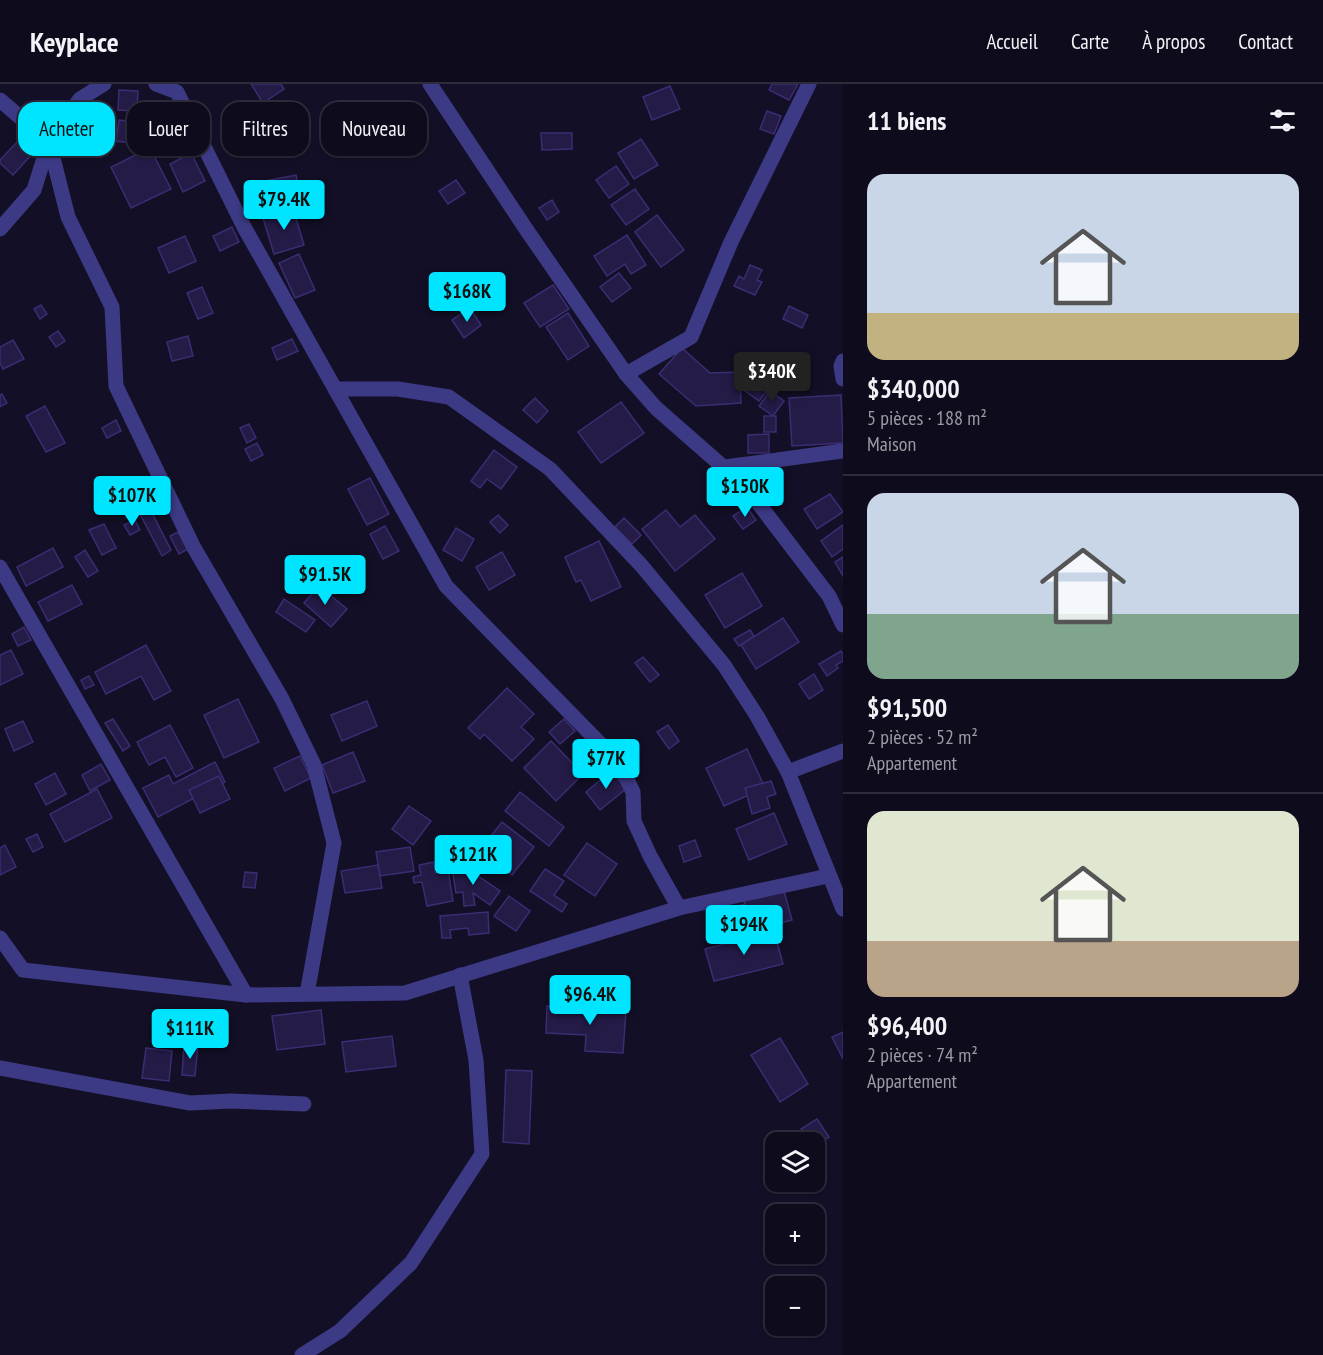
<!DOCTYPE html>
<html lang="fr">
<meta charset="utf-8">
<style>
body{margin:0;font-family:"PT Sans Narrow",sans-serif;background:#1c1929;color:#f1f3f6;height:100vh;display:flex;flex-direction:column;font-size:22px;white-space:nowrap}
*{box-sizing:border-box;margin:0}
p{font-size:20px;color:#9b9ba3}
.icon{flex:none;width:33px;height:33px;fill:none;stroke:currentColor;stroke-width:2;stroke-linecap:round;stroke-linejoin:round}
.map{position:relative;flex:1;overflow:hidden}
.panel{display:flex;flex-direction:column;background:#0e0b1c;width:480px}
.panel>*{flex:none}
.guide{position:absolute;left:18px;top:18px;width:570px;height:54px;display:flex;gap:12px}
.tools{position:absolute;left:765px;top:1048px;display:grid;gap:12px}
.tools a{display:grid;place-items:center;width:60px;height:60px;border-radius:12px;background:#0e0b1c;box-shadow:0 2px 4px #0004,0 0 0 2px #2e2b3b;font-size:30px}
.price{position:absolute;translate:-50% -51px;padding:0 14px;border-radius:6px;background:#00e5ff;color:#111;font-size:20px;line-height:39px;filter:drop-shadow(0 2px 3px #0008)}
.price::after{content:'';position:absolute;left:50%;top:36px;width:18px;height:14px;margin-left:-9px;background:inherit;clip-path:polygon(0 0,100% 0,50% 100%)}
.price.current{background:#222;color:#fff}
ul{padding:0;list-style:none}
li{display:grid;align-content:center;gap:12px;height:318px;padding:0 24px}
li+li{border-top:2px solid #2e2b3b}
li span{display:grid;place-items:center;height:186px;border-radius:18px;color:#555}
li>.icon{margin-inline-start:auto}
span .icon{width:108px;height:108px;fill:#fffc;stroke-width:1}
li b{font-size:26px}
h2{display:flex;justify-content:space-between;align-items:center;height:72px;padding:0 24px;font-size:26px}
.pill{padding:0 21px;border-radius:18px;background:#0e0b1c;box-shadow:0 2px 4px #0004,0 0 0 2px #2e2b3b;font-size:21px;line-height:54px}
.pill.current{background:#00e5ff;color:#111}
header{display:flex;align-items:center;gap:36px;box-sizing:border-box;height:84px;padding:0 30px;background:#0e0b1c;border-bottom:2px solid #2e2b3b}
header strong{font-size:28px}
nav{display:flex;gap:33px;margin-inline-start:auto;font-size:21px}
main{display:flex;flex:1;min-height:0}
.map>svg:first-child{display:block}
.building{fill:#241b47;stroke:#3b2d73;stroke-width:1.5}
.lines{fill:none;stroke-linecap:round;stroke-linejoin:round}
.minor{stroke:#3d3a85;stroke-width:15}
</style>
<header>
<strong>Keyplace</strong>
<nav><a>Accueil</a><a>Carte</a><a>À propos</a><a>Contact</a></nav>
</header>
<main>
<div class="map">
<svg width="843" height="1271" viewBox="0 0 843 1271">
<rect width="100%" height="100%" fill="#130f26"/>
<g class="building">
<path d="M251 0H281L284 5 263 19Z"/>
<path d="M772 0H798L789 16 769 6Z"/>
<path d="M670 2 680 25 652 36 643 13Z"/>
<path d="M119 6 138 7 137 27 118 26Z"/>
<path d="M144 21 164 22 161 57 142 56Z"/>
<path d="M767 27 781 32 774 50 760 45Z"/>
<path d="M96 36 114 38 111 65 93 63Z"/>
<path d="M119 36 134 38 130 59 116 57Z"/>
<path d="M541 49H572V65L542 66Z"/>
<path d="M641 55 658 81 634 95 618 69Z"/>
<path d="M19 56 33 69 13 91 0 79V76Z"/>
<path d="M150 64 171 105 131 124 111 83Z"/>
<path d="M191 69 205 97 183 108 170 80Z"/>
<path d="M616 82 629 100 609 114 596 96Z"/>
<path d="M296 91 301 114 264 122 259 98Z"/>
<path d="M456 96 465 109 448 120 439 107Z"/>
<path d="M635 105 649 125 626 141 611 121Z"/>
<path d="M552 116 559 128 547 136 539 124Z"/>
<path d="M293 124 304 161 274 170 263 134Z"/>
<path d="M657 131 684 166 661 183 635 148Z"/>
<path d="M232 143 239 158 220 167 213 152Z"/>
<path d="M627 151 646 181 631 190 625 180 607 192 594 172Z"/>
<path d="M185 152 196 177 169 189 158 164Z"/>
<path d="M299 170 315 206 295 214 279 179Z"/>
<path d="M750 181 762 186 757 196 762 198 755 211 734 202 739 192 744 195Z"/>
<path d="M619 189 631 204 612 218 600 203Z"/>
<path d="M553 201 569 225 540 243 524 219Z"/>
<path d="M202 203 213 229 198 235 187 209Z"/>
<path d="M41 221 47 230 40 235 34 225Z"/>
<path d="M789 222 808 231 802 244 783 235Z"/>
<path d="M470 224 481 241 464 254 452 236Z"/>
<path d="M568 229 589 262 568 276 546 243Z"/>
<path d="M58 247 65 257 56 263 49 253Z"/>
<path d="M188 252 193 272 172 277 167 258Z"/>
<path d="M292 255 298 267 277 276 272 264Z"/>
<path d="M13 256 24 275 3 285 0 279V263Z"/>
<path d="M682 264 710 289 740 288 741 319 696 322 659 290Z"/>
<path d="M755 293 770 303 759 317 745 307Z"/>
<path d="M770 307 784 317 773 332 759 322Z"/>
<path d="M2 310 7 319 0 323V311Z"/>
<path d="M841 311 843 359 792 362 789 314Z"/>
<path d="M535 314 548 327 537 339 523 326Z"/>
<path d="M621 318 644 349 601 379 578 348Z"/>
<path d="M45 322 65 359 46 368 26 332Z"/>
<rect x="764" y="332" width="12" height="16"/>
<path d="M116 336 121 347 107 354 102 344Z"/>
<path d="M249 340 256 354 247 359 240 344Z"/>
<path d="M769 350V369H748V351Z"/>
<path d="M257 359 263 371 251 377 245 365Z"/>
<path d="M494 366 517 383 501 405 487 395 480 404 471 397Z"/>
<path d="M370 394 389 430 367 441 348 405Z"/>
<path d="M830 410 843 428 817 445 804 425Z"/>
<path d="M149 423 171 466 162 472 139 428Z"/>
<path d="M747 423 756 436 743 445 733 432Z"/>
<path d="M666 426 680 443 695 431 715 455 675 487 642 445Z"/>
<path d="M498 431 508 441 500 449 490 438Z"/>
<path d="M624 434 641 451 632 460 615 443Z"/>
<path d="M135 436 140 446 130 451 124 441Z"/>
<path d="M104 440 116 464 102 471 89 446Z"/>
<path d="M843 441V465L832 473 821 457Z"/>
<path d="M385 442 399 467 383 475 370 450Z"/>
<path d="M456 444 474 455 462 477 443 466Z"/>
<path d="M178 448 188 465 179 470 170 452Z"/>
<path d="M599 457 621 503 591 517 581 496 576 498 565 473Z"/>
<path d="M53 464 63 483 26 502 17 483Z"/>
<path d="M85 466 98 487 88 493 75 473Z"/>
<path d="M502 468 515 491 489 506 476 483Z"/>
<path d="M843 473V492L835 478Z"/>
<path d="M322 480 332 494 324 498 315 485Z"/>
<path d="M742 489 762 522 725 544 705 511Z"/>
<path d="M72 501 82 520 48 537 38 518Z"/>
<path d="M319 502 347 525 331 543 304 519Z"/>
<path d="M284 515 315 536 306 548 276 528Z"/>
<path d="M783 534 799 558 756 585 741 561Z"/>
<path d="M24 543 31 556 18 562 12 550Z"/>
<path d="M750 546 754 552 739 562 734 555Z"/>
<path d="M146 561 171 607 154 616 141 592 106 610 95 588Z"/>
<path d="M11 566 23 590 0 601V571Z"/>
<path d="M841 567 843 570V577L836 581 838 584 827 592 819 580Z"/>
<path d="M643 573 659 591 650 598 635 579Z"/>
<path d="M814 590 823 606 809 615 799 600Z"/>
<path d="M89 592 94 601 85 605 81 596Z"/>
<path d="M507 604 534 630 521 643 534 655 512 677 484 650 480 655 468 644Z"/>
<path d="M238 615 259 658 224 674 204 631Z"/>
<path d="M367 617 377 642 342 657 331 631Z"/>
<path d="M113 635 130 662 123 667 105 639Z"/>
<path d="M564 635 575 647 560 660 549 648Z"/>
<path d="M23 637 33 658 14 667 5 645Z"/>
<path d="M170 641 193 684 176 693 165 673 149 681 137 658Z"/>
<path d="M668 641 679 657 669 665 657 648Z"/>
<path d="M551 657 583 690 556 717 524 684Z"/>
<path d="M747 665 765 704 724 722 706 684Z"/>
<path d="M353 668 365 697 333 709 322 681Z"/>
<path d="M300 672 311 694 285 707 274 684Z"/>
<path d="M215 678 225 698 158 733 143 704 169 691 173 700Z"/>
<path d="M101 680 110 696 90 707 82 691Z"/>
<path d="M611 687 626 705 600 726 586 708Z"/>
<path d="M55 689 66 710 46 721 35 700Z"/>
<path d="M219 692 230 715 200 729 189 706Z"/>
<path d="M771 697 776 710 767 713 770 724 752 730 745 704Z"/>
<path d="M97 705 112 734 65 758 50 730Z"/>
<path d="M520 708 564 743 549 762 505 727Z"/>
<path d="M409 722 431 737 413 761 392 745Z"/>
<path d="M774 729 787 760 749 776 736 745Z"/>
<path d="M502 738 534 763 512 791 480 766Z"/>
<path d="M37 750 43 763 33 768 26 755Z"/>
<path d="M695 756 701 772 684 778 679 762Z"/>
<path d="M587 759 617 780 595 812 564 791Z"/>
<path d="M5 761 16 783 0 791V764Z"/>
<path d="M410 763 414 787 380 792 376 768Z"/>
<path d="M434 778 435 789 448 786 453 817 427 822 422 798 414 799 413 793 421 791 419 781Z"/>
<path d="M470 780 471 787 500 807 490 821 473 809 475 821 464 822 463 808 456 809 452 783Z"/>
<path d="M378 781 382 804 345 809 341 787Z"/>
<path d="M545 785 564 797 554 811 567 820 562 828 530 807Z"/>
<path d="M245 788 257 789 255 804 243 803Z"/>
<path d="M782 800 792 836 743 850 735 823 745 820 742 810Z"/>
<path d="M509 812 530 827 516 847 494 832Z"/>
<path d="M488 828 489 849 469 851 468 844 450 846 451 854H442L440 832Z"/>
<path d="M774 847 783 880 714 897 705 865Z"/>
<path d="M547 922 626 926 623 969 585 967 586 951 546 949Z"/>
<path d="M321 926 325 960 277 966 272 932Z"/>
<path d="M843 948V975L832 953Z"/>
<path d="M392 952 396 982 346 988 342 958Z"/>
<path d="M780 954 808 1000 780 1018 751 971Z"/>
<path d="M184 960 198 961 195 992 182 991Z"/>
<path d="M146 964 172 967 169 997 142 994Z"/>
<path d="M506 986 532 987 529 1060 503 1058Z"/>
<path d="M817 1035 829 1053 814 1062V1059H810L801 1045Z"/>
</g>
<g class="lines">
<g class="minor">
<path d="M156 0 177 8 244 143 446 502 619 679 633 708 634 737 650 772 679 824"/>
<path d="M430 0 528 148 626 290 656 324 746 403 829 512 843 541"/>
<path d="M0 16 49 58 68 133 112 223 116 302 193 462 282 615 314 681 334 759 307 910"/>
<path d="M0 145 34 106 49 58 80 15 104 0"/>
<path d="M843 277 841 282 843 295"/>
<path d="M626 290 691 253 731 158 809 0"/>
<path d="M335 305H398L449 313 550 385 641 481 724 581 757 632 788 688 843 825"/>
<path d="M725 383 843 367"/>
<path d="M0 483 246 911"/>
<path d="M788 688 843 667"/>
<path d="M0 854 23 886 246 911 405 909 679 824 828 792"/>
<path d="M0 984 190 1019 231 1017 304 1020"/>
<path d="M302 1271 340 1247 411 1179 482 1070 476 976 460 891"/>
</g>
</g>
</svg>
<div class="tools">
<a><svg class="icon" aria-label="layers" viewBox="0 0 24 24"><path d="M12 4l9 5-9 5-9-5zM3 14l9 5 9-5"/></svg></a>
<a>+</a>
<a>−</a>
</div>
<b class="price" style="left:284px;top:147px">$79.4K</b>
<b class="price" style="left:467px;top:239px">$168K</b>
<b class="price current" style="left:772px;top:319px">$340K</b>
<b class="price" style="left:745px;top:434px">$150K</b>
<b class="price" style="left:132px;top:443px">$107K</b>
<b class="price" style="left:325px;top:522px">$91.5K</b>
<b class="price" style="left:606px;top:706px">$77K</b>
<b class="price" style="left:473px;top:802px">$121K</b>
<b class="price" style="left:744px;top:872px">$194K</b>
<b class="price" style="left:590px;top:942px">$96.4K</b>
<b class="price" style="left:190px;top:976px">$111K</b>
<div class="guide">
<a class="pill current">Acheter</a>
<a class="pill">Louer</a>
<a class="pill">Filtres</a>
<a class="pill">Nouveau</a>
</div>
</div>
<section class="panel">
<h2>11 biens<svg class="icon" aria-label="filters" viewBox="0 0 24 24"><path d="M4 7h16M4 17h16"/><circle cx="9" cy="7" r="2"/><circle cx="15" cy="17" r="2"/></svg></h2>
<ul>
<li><span style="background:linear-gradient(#c9d6e8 75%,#c2b280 0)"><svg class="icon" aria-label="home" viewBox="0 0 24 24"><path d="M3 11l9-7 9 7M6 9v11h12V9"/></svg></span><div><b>$340,000</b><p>5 pièces · 188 m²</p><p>Maison</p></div></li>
<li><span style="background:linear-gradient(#c9d6e8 65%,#7fa58c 0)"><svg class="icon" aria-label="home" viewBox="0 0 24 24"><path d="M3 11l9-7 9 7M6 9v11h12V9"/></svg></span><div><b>$91,500</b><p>2 pièces · 52 m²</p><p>Appartement</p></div></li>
<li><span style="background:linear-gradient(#dfe7d0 70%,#b9a48a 0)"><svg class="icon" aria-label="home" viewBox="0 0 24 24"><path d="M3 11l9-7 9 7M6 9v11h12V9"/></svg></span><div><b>$96,400</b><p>2 pièces · 74 m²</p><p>Appartement</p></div></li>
</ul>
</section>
</main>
